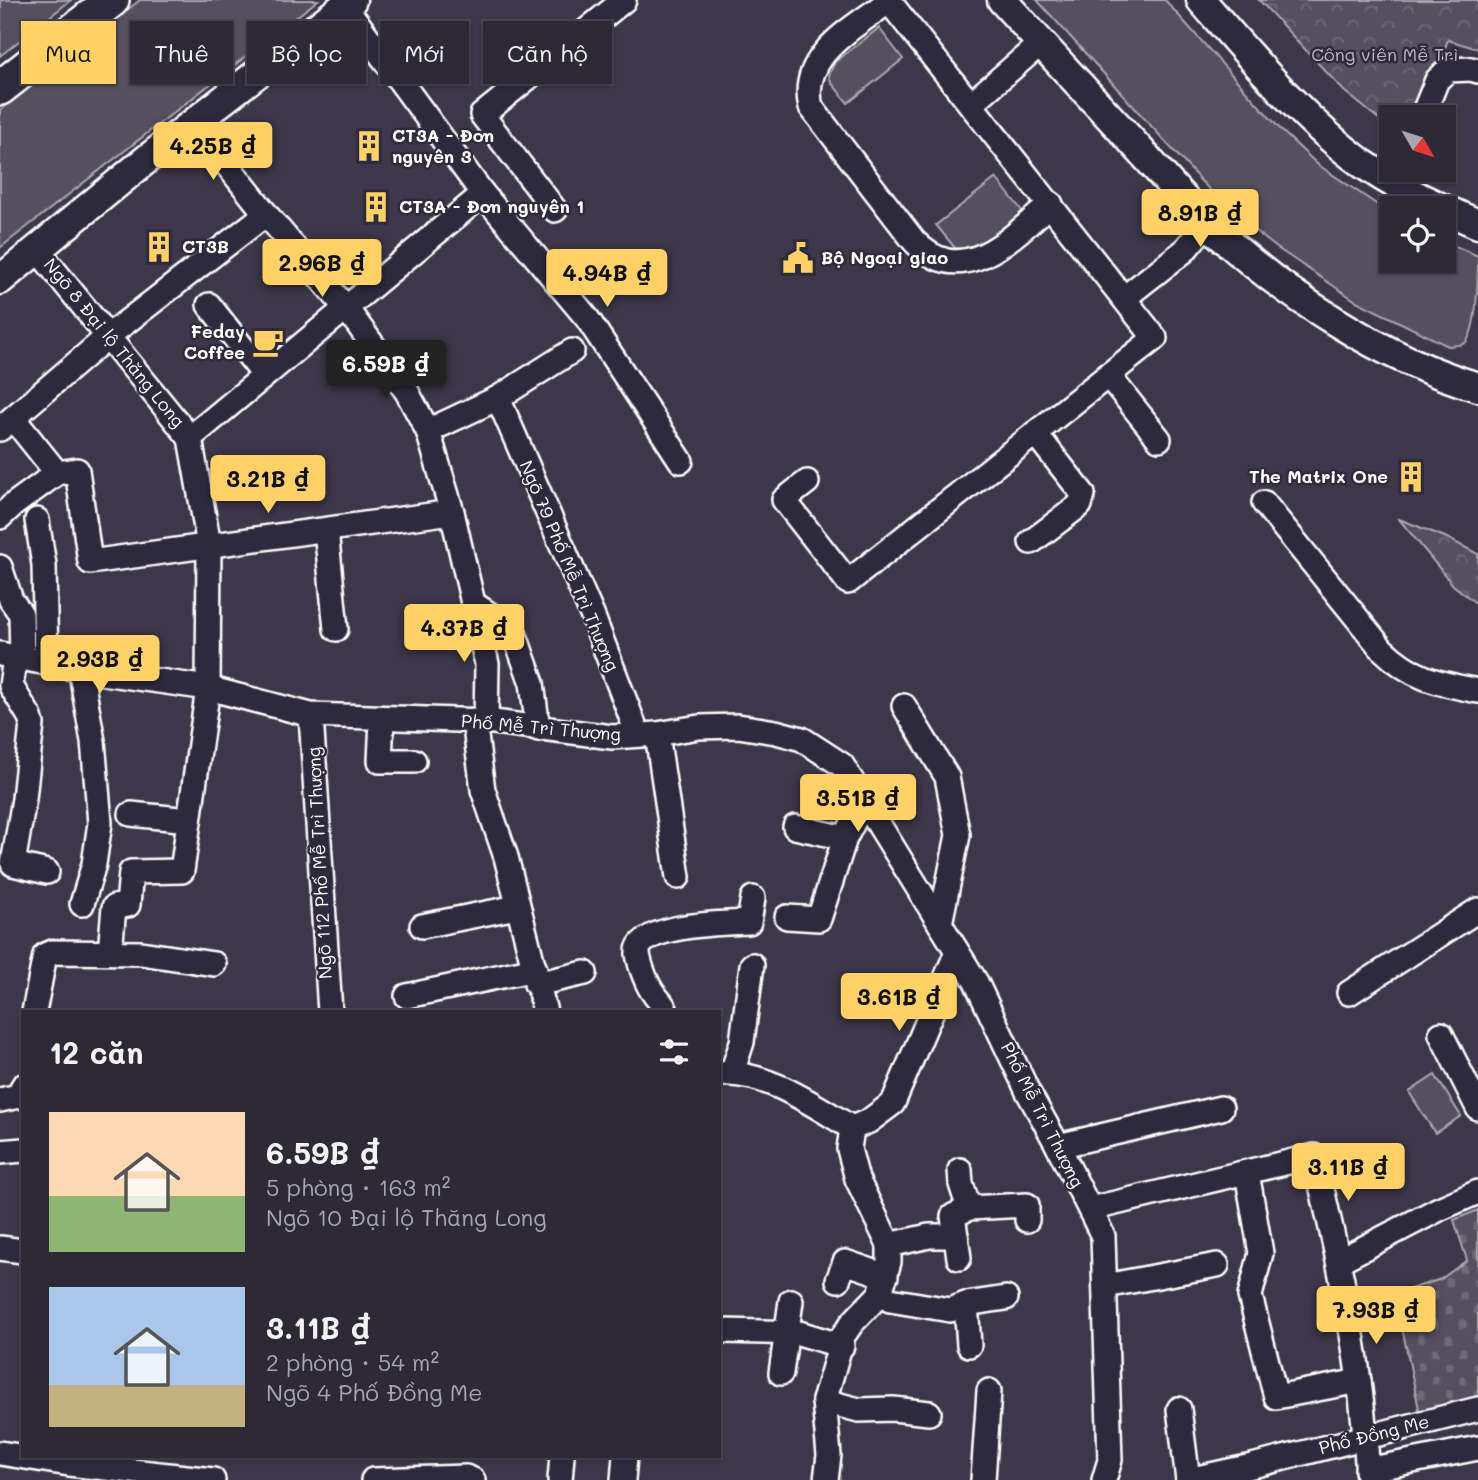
<!DOCTYPE html>
<html lang="vi">
<meta charset="utf-8">
<style>
body{margin:0;font-family:Mali,sans-serif;background:#35313f;color:#f1f3f6;height:100vh;display:flex;flex-direction:column;font-size:26px;white-space:nowrap}
*{box-sizing:border-box;margin:0}
p{font-size:23px;color:#a7a6ad}
.icon{flex:none;width:38px;height:38px;fill:none;stroke:currentColor;stroke-width:2;stroke-linecap:round;stroke-linejoin:round}
.map{position:relative;flex:1;overflow:hidden}
.panel{position:absolute;left:21px;top:1010px;width:700px;height:448px;display:flex;flex-direction:column;background:#2d2937;border-radius:0px;box-shadow:0 2px 5px #0004,0 0 0 2px #484552}
.panel>*{flex:none}
.hud{position:absolute;left:21px;top:21px;width:700px;height:63px;display:flex;gap:14px}
.needle{width:46px;rotate:129deg}
.buttons{position:absolute;left:1379px;top:105px;display:grid;gap:14px}
.buttons a{display:grid;place-items:center;width:77px;height:77px;border-radius:0px;background:#2d2937;box-shadow:0 2px 5px #0004,0 0 0 2px #484552;font-size:35px}
.price{position:absolute;translate:-50% -60px;padding:0 16px;border-radius:7px;background:#ffd166;color:#111;font-size:23px;line-height:46px;filter:drop-shadow(0 2px 4px #0008)}
.price::after{content:'';position:absolute;left:50%;top:42px;width:21px;height:16px;margin-left:-10px;background:inherit;clip-path:polygon(0 0,100% 0,50% 100%)}
.price.on{background:#222;color:#fff}
ul{padding:0;list-style:none}
li{display:flex;align-items:center;gap:21px;height:175px;padding:0 28px}
li span{display:grid;place-items:center;flex:none;width:196px;height:140px;border-radius:0px;color:#555}
li>.icon{margin-inline-start:auto}
span .icon{width:84px;height:84px;fill:#fffc;stroke-width:1}
li b{font-size:30px}
h2{display:flex;justify-content:space-between;align-items:center;height:84px;padding:0 28px;font-size:30px}
.pill{padding:0 24px;border-radius:0px;background:#2d2937;box-shadow:0 2px 5px #0004,0 0 0 2px #484552;font-size:24px;line-height:63px}
.pill.on{background:#ffd166;color:#111}
.map>svg:first-child{display:block}
.green{fill:#555060;stroke:#aaa8b0;stroke-width:2}
.cemetery{fill:url(#cemetery-stones);stroke:#aaa8b0;stroke-width:2}
.park{fill:url(#park-crowns);stroke:#aaa8b0;stroke-width:2}
.lines{fill:none;stroke-linecap:round;stroke-linejoin:round}
.minor-casing{stroke:#fff;stroke-width:28}
.major-casing{stroke:#fff;stroke-width:33}
.highway-casing{stroke:#fff;stroke-width:38}
.minor{stroke:#2f2a3d;stroke-width:23}
.major{stroke:#2f2a3d;stroke-width:28}
.highway{stroke:#2f2a3d;stroke-width:33}
.labels{text-anchor:middle;stroke-width:5;stroke-linejoin:round;paint-order:stroke}
.park-label{font-size:18px;fill:#bbb9bf;stroke:#2f2a3d}
.poi-label{font-size:18px;font-weight:bold;fill:#fff;stroke:#2f2a3d;text-anchor:start}
.street-label{font-size:18px;fill:#fff;stroke:#2f2a3d}
</style>
<div class="map">
<svg width="1478" height="1480" viewBox="0 0 1478 1480">
<defs>
<pattern id="cemetery-stones" width="16" height="16" patternUnits="userSpaceOnUse" patternTransform="scale(1.75)"><rect width="16" height="16" fill="#555060"/><path d="M2 7V4a2 2 0 0 1 4 0v3zM10 15v-3a2 2 0 0 1 4 0v3z" fill="#6e6a78"/></pattern>
<pattern id="park-crowns" width="20" height="18" patternUnits="userSpaceOnUse" patternTransform="scale(1.75)"><rect width="20" height="18" fill="#555060"/><path d="M2 6a3 3 0 1 1 6 0M12 15a3 3 0 1 1 6 0" fill="none" stroke="#6e6a78"/></pattern>
</defs>
<rect width="100%" height="100%" fill="#3c3749"/>
<filter id="ink" filterUnits="userSpaceOnUse"><feTurbulence type="fractalNoise" baseFrequency=".0143" numOctaves="2"/><feDisplacementMap in="SourceGraphic" scale="14" xChannelSelector="R" yChannelSelector="G"/><feConvolveMatrix kernelMatrix="1 2 1 2 8 2 1 2 1" color-interpolation-filters="sRGB"/></filter>
<g filter="url(#ink)">
<g class="green">
<path d="M1 0H71L0 56Z"/>
<path d="M140 0H318L0 248V110Z"/>
<path d="M1037 0H1165L1281 130 1317 164 1391 214V261H1444V241L1478 256C1478 276 1478 331 1465 343 1460 346 1454 345 1448 346L1356 301 1277 248 1236 216 1201 181Z"/>
<path d="M879 28 903 59 848 103 831 82 829 75 835 62Z"/>
<path d="M996 178 1023 212C1005 227 981 254 955 248L936 225Z"/>
<path d="M1435 1075 1461 1116 1435 1133 1409 1092Z"/>
</g>
<path class="cemetery" d="M1478 1210V1398L1420 1414 1395 1294 1441 1279 1467 1260 1454 1220Z"/>
<g class="park">
<path d="M1259 0H1478V49L1448 40 1418 117H1391V129L1344 91Z"/>
<path d="M1399 519 1445 537 1478 554V605L1453 585Z"/>
</g>
<g class="lines">
<defs>
<g id="minor">
<path d="M889 1C854 28 798 55 811 107L914 241C963 292 1011 237 1051 204"/>
<path d="M345 6 483 194 587 318 681 461"/>
<path d="M972 103 1041 43"/>
<path d="M1422 117 1437 80 1448 70 1471 69 1478 71"/>
<path d="M194 123 266 214 346 308 407 392 428 431 452 512 487 664 486 721"/>
<path d="M555 210 482 115 624 0"/>
<path d="M37 249 190 438 209 545 208 688 182 871 131 872 128 905 114 907 110 952"/>
<path d="M1124 298 1184 251 1207 223"/>
<path d="M209 305 264 375"/>
<path d="M1108 375 1159 439"/>
<path d="M498 398 593 617 638 735"/>
<path d="M13 418 57 473"/>
<path d="M0 429 107 337 266 214"/>
<path d="M428 431 498 398 572 351"/>
<path d="M190 438 483 194"/>
<path d="M807 482 784 500 848 582 1155 338 888 0"/>
<path d="M1264 503 1382 649C1413 679 1437 683 1478 691"/>
<path d="M0 517 13 505 57 473 77 470 90 562 452 512"/>
<path d="M37 520 44 565 46 663"/>
<path d="M326 530 336 629"/>
<path d="M1031 542 1080 505 1083 494 1035 433"/>
<path d="M0 567 11 600 21 614 22 659"/>
<path d="M474 604 513 630 532 683 538 729"/>
<path d="M0 654 88 671 208 688 311 715 486 721 612 737 657 734 699 727 738 726 776 732 802 739 842 765 976 982 1028 1092 1058 1146 1103 1236 1110 1460 1104 1480"/>
<path d="M15 658 11 686 30 717 32 724 24 799 13 864 47 872"/>
<path d="M80 668 93 741 100 823 94 864 82 904"/>
<path d="M904 706 947 777 958 835 940 924"/>
<path d="M311 715 330 1012"/>
<path d="M382 719 380 761H414"/>
<path d="M474 720 483 790 506 857 545 1012"/>
<path d="M657 734 678 877"/>
<path d="M131 814 189 820"/>
<path d="M795 827 845 838"/>
<path d="M787 917 819 919 845 838 864 802"/>
<path d="M422 926 517 907"/>
<path d="M536 984 585 973"/>
<path d="M1349 993 1478 910"/>
<path d="M407 996 535 969"/>
<path d="M34 1012 45 955 52 952 141 953 214 964"/>
<path d="M666 1012C664 1004 659 1001 654 994 647 985 640 966 638 954 635 924 728 923 749 922L753 898"/>
<path d="M1441 1034 1478 1108"/>
<path d="M732 1073 742 1042 752 965"/>
<path d="M719 1074C767 1071 813 1105 852 1128"/>
<path d="M0 1100 19 1096 23 1086"/>
<path d="M852 1128 869 1121 893 1103 957 952"/>
<path d="M1058 1146 1221 1108"/>
<path d="M0 1152 23 1150"/>
<path d="M960 1170 961 1184 969 1208"/>
<path d="M1247 1173 1261 1253 1250 1296 1276 1397 1359 1381"/>
<path d="M1090 1209 1314 1156C1340 1262 1363 1370 1368 1480"/>
<path d="M956 1236 959 1258"/>
<path d="M889 1245 929 1236H956L953 1216 969 1208 1027 1205V1220"/>
<path d="M0 1248 23 1251"/>
<path d="M1339 1261 1439 1209 1478 1192"/>
<path d="M838 1280 845 1262 886 1276"/>
<path d="M1105 1286 1217 1265"/>
<path d="M880 1294 890 1300 950 1310 966 1304 1006 1298"/>
<path d="M966 1304 969 1345"/>
<path d="M723 1331 799 1333 842 1346"/>
<path d="M781 1373 791 1301"/>
<path d="M824 1401 859 1410 893 1409 929 1413"/>
<path d="M1179 1409 1188 1480"/>
<path d="M0 1453 69 1464 213 1480"/>
<path d="M1367 1470 1478 1448"/>
<path d="M373 1480 466 1477 473 1480"/>
<path d="M560 1480 562 1456"/>
<path d="M623 1480 625 1456"/>
<path d="M826 1480 829 1455 824 1401 843 1336 852 1323 880 1294 889 1262V1245L857 1179 849 1149 852 1128"/>
<path d="M983 1480 989 1391"/>
<path d="M1188 1480 1252 1466 1478 1409"/>
</g>
<g id="major">
<path d="M1002 0C1047 50 1093 99 1139 149 1161 173 1183 200 1207 223 1278 291 1384 360 1478 387"/>
<path d="M1201 0C1249 55 1304 121 1363 164 1388 181 1415 196 1442 208"/>
<path d="M1444 209 1478 224"/>
<path d="M0 280 147 159 352 0"/>
</g>
<path id="highway" d="M0 88 112 0"/>
</defs>
<use href="#minor" class="minor-casing"/>
<use href="#major" class="major-casing"/>
<use href="#highway" class="highway-casing"/>
<use href="#minor" class="minor"/>
<use href="#major" class="major"/>
<use href="#highway" class="highway"/>
</g>
</g>
<defs>
<symbol id="building-bare" viewBox="-9 -9 18 18"><path d="M-4-6H4V6H1V3H-1V6H-4ZM-2.5-4.3h1.7v1.8h-1.7ZM.8-4.3h1.7v1.8H.8ZM-2.5-1h1.7V.8h-1.7ZM.8-1h1.7V.8H.8Z" fill="#ffd166" stroke="#2f2a3d" stroke-width="2.5" paint-order="stroke"/></symbol>
<symbol id="civic-bare" viewBox="-9 -9 18 18"><path d="M-.6-6.5H3V-4.5H.6V-3L4-1V1h2V6H-6V1h2V-1L-.6-3ZM-1.2 2.5V6h2.4V2.5Z" fill="#ffd166" stroke="#2f2a3d" stroke-width="2.5" paint-order="stroke"/></symbol>
<symbol id="cafe-bare" viewBox="-9 -9 18 18"><path d="M-5.5-4.5H6V0H3Q3 3.5 0 3.5H-2.5Q-5.5 3.5-5.5 0ZM3-3.2v2h1.7v-2ZM-6 4.5H4V6H-6Z" fill="#ffd166" stroke="#2f2a3d" stroke-width="2.5" paint-order="stroke"/></symbol>
</defs>
<g fill-rule="evenodd">
<use href="#building-bare" x="347" y="124" width="44" height="44"/>
<use href="#building-bare" x="354" y="185" width="44" height="44"/>
<use href="#building-bare" x="137" y="225" width="44" height="44"/>
<use href="#civic-bare" x="776" y="236" width="44" height="44"/>
<use href="#cafe-bare" x="246" y="320" width="44" height="44"/>
<use href="#building-bare" x="1389" y="455" width="44" height="44"/>
</g>
<g class="labels">
<g class="park-label">
<text x="1385" y="61">Công viên Mễ Trì</text>
</g>
<g class="poi-label">
<text x="392" y="142">CT3A - Đơn<tspan x="392" dy="21">nguyên 3</tspan></text>
<text x="399" y="213">CT3A - Đơn nguyên 1</text>
<text x="182" y="253">CT3B</text>
<text x="821" y="264">Bộ Ngoại giao</text>
<text x="245" y="338" text-anchor="end">Feday<tspan x="245" dy="21">Coffee</tspan></text>
<text x="1388" y="483" text-anchor="end">The Matrix One</text>
</g>
<g class="street-label">
<text transform="translate(114 343) rotate(51)" y="6">Ngõ 8 Đại lộ Thăng Long</text>
<text transform="translate(569 566) rotate(67)" y="6">Ngõ 79 Phố Mễ Trì Thượng</text>
<text transform="translate(541 728) rotate(5)" y="6">Phố Mễ Trì Thượng</text>
<text transform="translate(320 863) rotate(-93)" y="6">Ngõ 112 Phố Mễ Trì Thượng</text>
<text transform="translate(1042 1115) rotate(63)" y="6">Phố Mễ Trì Thượng</text>
<text transform="translate(1374 1435) rotate(-14)" y="6">Phố Đồng Me</text>
</g>
</g>
</svg>
<div class="buttons">
<a><svg class="needle" viewBox="-14 -14 28 28"><path d="M0-13l5 13h-10z" fill="#e53935"/><path d="M0 13l5-13h-10z" fill="#a7a6ad"/></svg></a>
<a><svg class="icon" aria-label="locate" viewBox="0 0 24 24"><circle cx="12" cy="12" r="6"/><path d="M12 2v4M12 18v4M2 12h4M18 12h4"/></svg></a>
</div>
<b class="price" style="left:213px;top:182px">4.25B ₫</b>
<b class="price" style="left:1200px;top:249px">8.91B ₫</b>
<b class="price" style="left:322px;top:299px">2.96B ₫</b>
<b class="price" style="left:607px;top:309px">4.94B ₫</b>
<b class="price on" style="left:386px;top:400px">6.59B ₫</b>
<b class="price" style="left:268px;top:515px">3.21B ₫</b>
<b class="price" style="left:464px;top:664px">4.37B ₫</b>
<b class="price" style="left:100px;top:695px">2.93B ₫</b>
<b class="price" style="left:858px;top:834px">3.51B ₫</b>
<b class="price" style="left:899px;top:1033px">3.61B ₫</b>
<b class="price" style="left:1348px;top:1203px">3.11B ₫</b>
<b class="price" style="left:1376px;top:1346px">7.93B ₫</b>
<div class="hud">
<a class="pill on">Mua</a>
<a class="pill">Thuê</a>
<a class="pill">Bộ lọc</a>
<a class="pill">Mới</a>
<a class="pill">Căn hộ</a>
</div>
<section class="panel">
<h2>12 căn<svg class="icon" aria-label="filters" viewBox="0 0 24 24"><path d="M4 7h16M4 17h16"/><circle cx="9" cy="7" r="2"/><circle cx="15" cy="17" r="2"/></svg></h2>
<ul>
<li><span style="background:linear-gradient(#ffd9b3 60%,#8fb573 0)"><svg class="icon" aria-label="home" viewBox="0 0 24 24"><path d="M3 11l9-7 9 7M6 9v11h12V9"/></svg></span><div><b>6.59B ₫</b><p>5 phòng · 163 m²</p><p>Ngõ 10 Đại lộ Thăng Long</p></div></li>
<li><span style="background:linear-gradient(#a9c7e8 70%,#c2b280 0)"><svg class="icon" aria-label="home" viewBox="0 0 24 24"><path d="M3 11l9-7 9 7M6 9v11h12V9"/></svg></span><div><b>3.11B ₫</b><p>2 phòng · 54 m²</p><p>Ngõ 4 Phố Đồng Me</p></div></li>
</ul>
</section>
</div>
